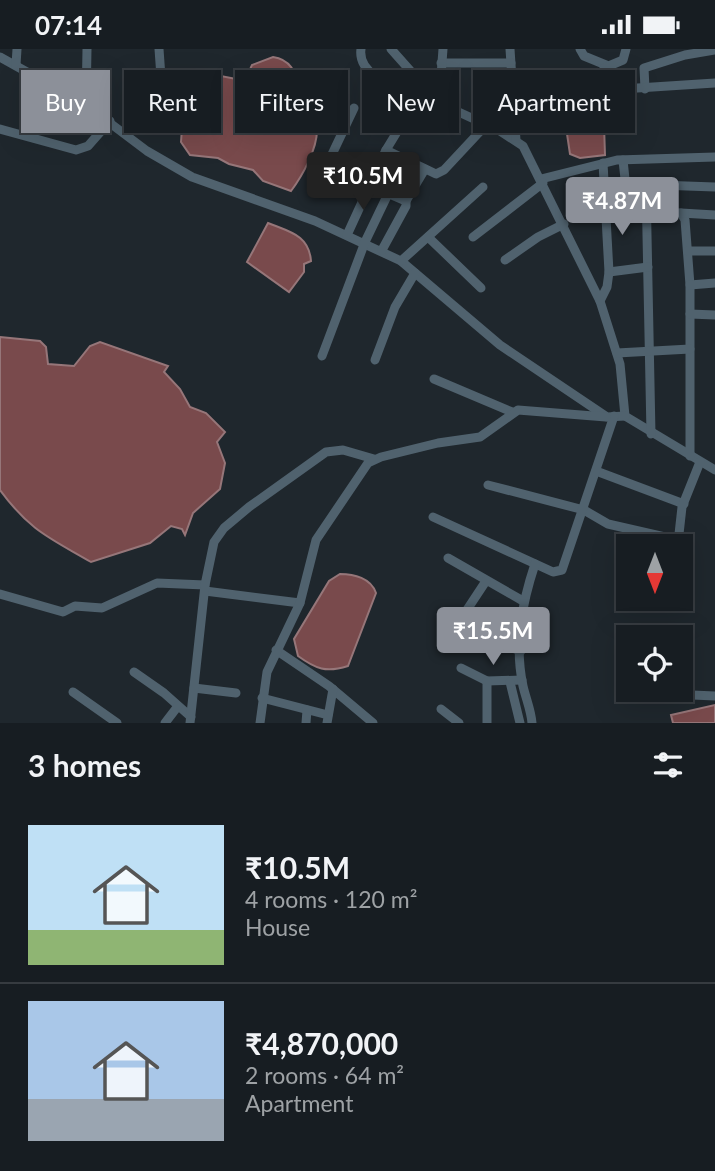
<!DOCTYPE html>
<meta charset="utf-8">
<style>
body{margin:0;font-family:Lato,sans-serif;background:#20262a;color:#f1f3f6;height:100vh;display:flex;flex-direction:column;font-size:26px;white-space:nowrap}
*{box-sizing:border-box;margin:0}
p{font-size:23px;color:#9ea2a5}
.icon{flex:none;width:38px;height:38px;fill:none;stroke:currentColor;stroke-width:2;stroke-linecap:round;stroke-linejoin:round}
.map{position:relative;height:674px;overflow:hidden}
.side{display:flex;flex-direction:column;background:#171d22;flex:1}
.side>*{flex:none}
.hud{position:absolute;left:21px;top:21px;width:674px;height:63px;display:flex;gap:14px}
.needle{width:46px;rotate:180deg}
.tools{position:absolute;left:616px;top:485px;display:grid;gap:14px}
.tools a{display:grid;place-items:center;width:77px;height:77px;border-radius:0px;background:#171d22;box-shadow:0 7px 28px #0002,0 0 0 2px #363b40;font-size:35px}
.price{position:absolute;translate:-50% -60px;padding:0 16px;border-radius:7px;background:#8c9099;color:#fff;font-size:23px;line-height:46px;filter:drop-shadow(0 2px 4px #0008)}
.price::after{content:'';position:absolute;left:50%;top:42px;width:21px;height:16px;margin-left:-10px;background:inherit;clip-path:polygon(0 0,100% 0,50% 100%)}
.price.selected{background:#222;color:#fff}
ul{padding:0;list-style:none}
li{display:flex;align-items:center;gap:21px;height:175px;padding:0 28px}
li+li{border-top:2px solid #363b40}
li span{display:grid;place-items:center;flex:none;width:196px;height:140px;border-radius:0px;color:#555}
li>.icon{margin-inline-start:auto}
span .icon{width:84px;height:84px;fill:#fffc;stroke-width:1}
li b{font-size:30px}
h2{display:flex;justify-content:space-between;align-items:center;height:84px;padding:0 28px;font-size:30px}
.tag{padding:0 24px;border-radius:0px;background:#171d22;box-shadow:0 7px 28px #0002,0 0 0 2px #363b40;font-size:24px;line-height:63px}
.tag.selected{background:#8c9099;color:#fff}
.status{display:flex;justify-content:space-between;align-items:center;height:49px;padding:0 35px;background:#171d22;direction:ltr}
.status svg{height:19px;fill:currentColor}
.map>svg:first-child{display:block}
.water{fill:#794a4c;stroke:#967679;stroke-width:2}
.lines{fill:none;stroke-linecap:round;stroke-linejoin:round}
.minor{stroke:#50626e;stroke-width:9}
</style>
<div class="status"><b>07:14</b><svg viewBox="0 0 49 12"><path d="M0 12V9h3v3zM5 12V6h3v6zM10 12V3h3v9zM15 12V0h3v12zM26 1h20v11H26zM47 4h2v5h-2z"/></svg></div>
<div class="map">
<svg width="715" height="674" viewBox="0 0 715 674">
<rect width="100%" height="100%" fill="#1f272d"/>
<g class="water">
<path d="M273 8C302 12 295 44 312 60L308 72 317 81C317 100 303 126 291 142L263 132 253 121 229 115 218 109 190 106 181 93 182 79 216 26 236 30 247 27 252 16Z"/>
<path d="M598 69 604 76 605 106 580 109 570 105 567 85 575 70Z"/>
<path d="M268 174C290 183 309 186 311 212L304 215V223L289 243 247 213Z"/>
<path d="M0 288 40 292 46 298 48 315 74 317 90 297 100 293 168 317 164 323 180 340 190 358 206 364 225 383 217 393 225 414 220 440 193 464 185 486 182 480 171 477 150 494 91 513C50 489 30 482 0 441Z"/>
<path d="M340 525C354 525 371 529 376 544L348 617C326 624 316 620 298 607L294 590 329 532Z"/>
<path d="M715 656V674H673L671 666Z"/>
</g>
<g class="lines">
<g class="minor">
<path d="M159 0 162 42 182 53"/>
<path d="M361 0C357 28 399 38 419 47"/>
<path d="M391 0 439 54 500 82 523 97 600 252 620 315 625 367 715 421"/>
<path d="M510 0 516 91"/>
<path d="M580 0 584 7 606 16"/>
<path d="M0 8 86 56 147 102 192 128 315 172 401 212 500 296 607 368 625 367"/>
<path d="M441 14H511"/>
<path d="M16 16 17 0"/>
<path d="M645 40 644 19 685 6 715 1"/>
<path d="M605 42 604 19 623 11 626 0"/>
<path d="M514 47 715 34"/>
<path d="M439 54 443 0"/>
<path d="M86 56 87 0"/>
<path d="M354 59 326 118 406 152V157L382 201"/>
<path d="M0 80 76 101 88 97 110 72"/>
<path d="M386 101 436 125 444 121 486 76"/>
<path d="M623 111 625 130 630 135 715 138"/>
<path d="M541 130 617 111 715 108"/>
<path d="M646 136 651 385"/>
<path d="M406 152 425 120"/>
<path d="M646 163 681 164 685 171 690 236V407"/>
<path d="M681 164 715 166"/>
<path d="M347 186 386 101 425 37"/>
<path d="M428 188 481 239"/>
<path d="M473 188 543 134"/>
<path d="M688 202H715"/>
<path d="M505 211 538 188 564 175"/>
<path d="M401 212 483 138"/>
<path d="M609 223 648 218"/>
<path d="M690 236 715 234"/>
<path d="M600 252 607 238 609 223 603 114"/>
<path d="M690 265 715 266"/>
<path d="M617 304 690 300"/>
<path d="M322 307 365 193 388 145"/>
<path d="M375 311 395 258 415 224"/>
<path d="M434 330 512 363"/>
<path d="M596 422 684 455"/>
<path d="M488 436 584 461 608 475 678 491"/>
<path d="M433 468 553 523 562 521 614 367"/>
<path d="M678 494 682 458 700 413"/>
<path d="M681 508 683 520"/>
<path d="M448 509 523 552"/>
<path d="M205 542 300 554"/>
<path d="M0 545 63 563 75 557 102 559 157 534 205 536"/>
<path d="M467 563 496 583 504 596 521 602"/>
<path d="M449 588 486 532"/>
<path d="M276 601 329 637 373 674"/>
<path d="M461 619 487 632 522 631"/>
<path d="M134 623 164 644 191 668"/>
<path d="M487 632V674"/>
<path d="M510 633 520 674"/>
<path d="M194 639 236 644"/>
<path d="M73 643 117 674"/>
<path d="M670 645 715 647"/>
<path d="M262 649 328 666"/>
<path d="M441 660 459 674"/>
<path d="M165 674 178 657"/>
<path d="M190 674 205 536 214 493 224 479 249 458 326 403 343 401 374 410"/>
<path d="M260 674 267 623 300 554 316 491 368 414 381 408 438 394 480 388 518 361 606 368"/>
<path d="M306 674 307 661"/>
<path d="M327 674 333 640"/>
<path d="M532 674C531 661 526 650 523 637 514 595 522 554 535 515"/>
</g>
</g>
</svg>
<div class="tools">
<a><svg class="needle" viewBox="-14 -14 28 28"><path d="M0-13l5 13h-10z" fill="#e53935"/><path d="M0 13l5-13h-10z" fill="#9ea2a5"/></svg></a>
<a><svg class="icon" aria-label="locate" viewBox="0 0 24 24"><circle cx="12" cy="12" r="6"/><path d="M12 2v4M12 18v4M2 12h4M18 12h4"/></svg></a>
</div>
<b class="price selected" style="left:363px;top:163px">₹10.5M</b>
<b class="price" style="left:622px;top:188px">₹4.87M</b>
<b class="price" style="left:493px;top:618px">₹15.5M</b>
<div class="hud">
<a class="tag selected">Buy</a>
<a class="tag">Rent</a>
<a class="tag">Filters</a>
<a class="tag">New</a>
<a class="tag">Apartment</a>
</div>
</div>
<section class="side">
<h2>3 homes<svg class="icon" aria-label="filters" viewBox="0 0 24 24"><path d="M4 7h16M4 17h16"/><circle cx="9" cy="7" r="2"/><circle cx="15" cy="17" r="2"/></svg></h2>
<ul>
<li><span style="background:linear-gradient(#bfe0f5 75%,#8fb573 0)"><svg class="icon" aria-label="home" viewBox="0 0 24 24"><path d="M3 11l9-7 9 7M6 9v11h12V9"/></svg></span><div><b>₹10.5M</b><p>4 rooms · 120 m²</p><p>House</p></div></li>
<li><span style="background:linear-gradient(#a9c7e8 70%,#9aa5b1 0)"><svg class="icon" aria-label="home" viewBox="0 0 24 24"><path d="M3 11l9-7 9 7M6 9v11h12V9"/></svg></span><div><b>₹4,870,000</b><p>2 rooms · 64 m²</p><p>Apartment</p></div></li>
</ul>
</section>
